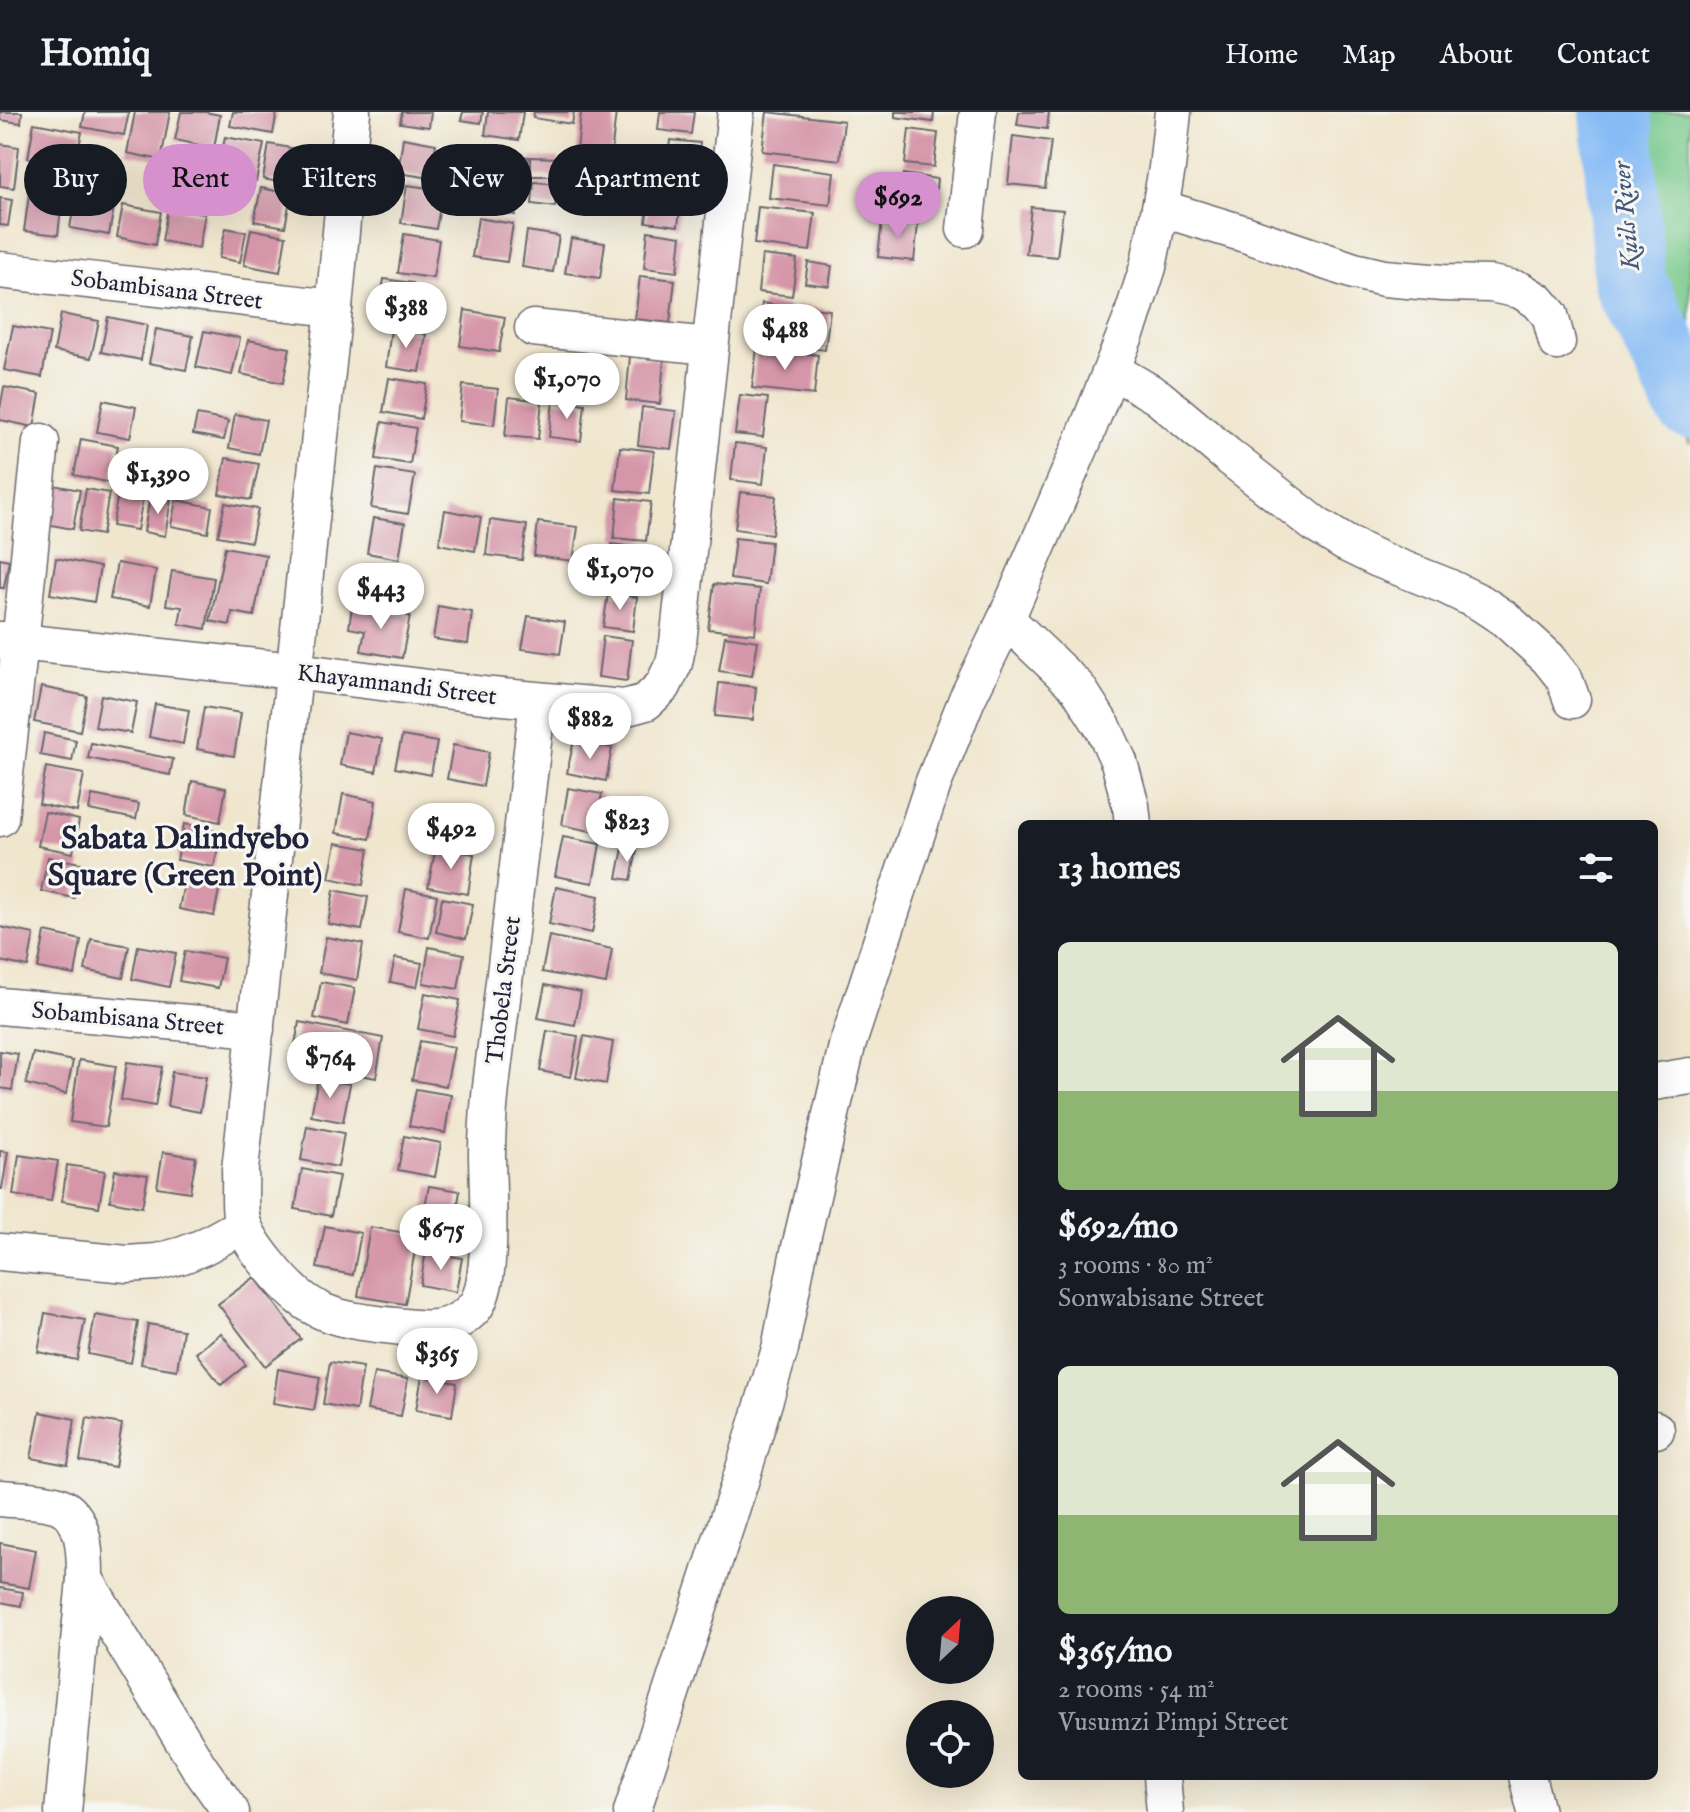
<!DOCTYPE html>
<meta charset="utf-8">
<style>
body{margin:0;font-family:"IM FELL English",serif;background:#242831;color:#f1f3f6;height:100vh;display:flex;flex-direction:column;font-size:30px;white-space:nowrap}
*{box-sizing:border-box;margin:0}
p{font-size:26px;color:#9ea1a6}
.icon{flex:none;width:44px;height:44px;fill:none;stroke:currentColor;stroke-width:2;stroke-linecap:round;stroke-linejoin:round}
.map{position:relative;flex:1;overflow:hidden}
.sheet{position:absolute;left:1018px;top:708px;width:640px;height:960px;display:flex;flex-direction:column;background:#171b24;border-radius:12px;box-shadow:0 8px 32px #0002}
.sheet>*{flex:none}
.hud{position:absolute;left:24px;top:32px;width:760px;height:72px;display:flex;gap:16px}
.needle{width:52px;rotate:26deg}
.buttons{position:absolute;left:906px;top:1484px;display:grid;gap:16px}
.buttons a{display:grid;place-items:center;width:88px;height:88px;border-radius:50%;background:#171b24;box-shadow:0 8px 32px #0002;font-size:40px}
.price{position:absolute;translate:-50% -68px;padding:0 18px;border-radius:28px;background:#fff;color:#222;font-size:26px;line-height:52px;filter:drop-shadow(0 2px 4px #0008)}
.price::after{content:'';position:absolute;left:50%;top:48px;width:24px;height:18px;margin-left:-12px;background:inherit;clip-path:polygon(0 0,100% 0,50% 100%)}
.price.on{background:#d690ce;color:#111}
ul{padding:0;list-style:none}
li{display:grid;align-content:center;gap:16px;height:424px;padding:0 40px}
li span{display:grid;place-items:center;height:248px;border-radius:12px;color:#555}
li>.icon{margin-inline-start:auto}
span .icon{width:144px;height:144px;fill:#fffc;stroke-width:1}
li b{font-size:34px}
h2{display:flex;justify-content:space-between;align-items:center;height:96px;padding:0 40px;font-size:34px}
.chip{padding:0 28px;border-radius:36px;background:#171b24;box-shadow:0 8px 32px #0002;font-size:28px;line-height:72px}
.chip.on{background:#d690ce;color:#111}
header{display:flex;align-items:center;gap:48px;box-sizing:border-box;height:112px;padding:0 40px;background:#171b24;border-bottom:2px solid #363941}
header strong{font-size:38px}
nav{display:flex;gap:44px;margin-inline-start:auto;font-size:28px}
.map>svg:first-child{display:block}
.green{fill:#76c88a;stroke:#4c7562;stroke-width:2}
.lines{fill:none;stroke-linecap:round;stroke-linejoin:round}
.river{stroke:#86bbf5;stroke-width:72}
.building{fill:#d596a9}
.street-casing{stroke:#6a676e;stroke-width:39}
.street{stroke:#fff;stroke-width:36}
.labels{text-anchor:middle;stroke-width:6;stroke-linejoin:round;paint-order:stroke}
.street-label{font-size:24px;fill:#22223b;stroke:#f6f6f2}
.water-label{font-size:26px;font-style:italic;fill:#45587c;stroke:#f6f6f2}
.district-label{font-size:32px;font-weight:bold;fill:#22223b;stroke:#f6f6f2}
</style>
<header>
<strong>Homiq</strong>
<nav><a>Home</a><a>Map</a><a>About</a><a>Contact</a></nav>
</header>
<div class="map">
<svg width="1690" height="1700" viewBox="0 0 1690 1700">
<rect width="100%" height="100%" fill="#f6f6f2"/>
<filter id="ink" filterUnits="userSpaceOnUse"><feTurbulence type="fractalNoise" baseFrequency=".0125" numOctaves="2"/><feDisplacementMap in="SourceGraphic" scale="16" xChannelSelector="R" yChannelSelector="G"/><feConvolveMatrix kernelMatrix="1 2 1 2 8 2 1 2 1" color-interpolation-filters="sRGB"/></filter>
<filter id="wash" filterUnits="userSpaceOnUse"><feTurbulence type="fractalNoise" baseFrequency=".006" numOctaves="4" result="noise"/><feDisplacementMap in="SourceGraphic" scale="32" xChannelSelector="R" yChannelSelector="G"/><feGaussianBlur stdDeviation="1.8" result="paint"/><feColorMatrix in="noise" values="0 0 0 0 0 0 0 0 0 0 0 0 0 0 0 0 0 1.4 0 .05"/><feComposite in="paint" operator="in"/></filter>
<g filter="url(#wash)">
<rect width="100%" height="100%" fill="#f0e6ce"/>
<path class="green" d="M1601 0H1690V332L1606 175 1599 53Z"/>
<g class="lines">
<path class="river" d="M1616 0 1630 170 1690 291"/>
</g>
<g id="blocks">
<g class="building">
<path d="M0 0H22L21 11 0 8Z"/>
<path d="M85 0H129L124 23 82 15Z"/>
<path d="M135 0H170L161 48 127 41Z"/>
<path d="M181 0H205L220 3 214 36 175 28Z"/>
<path d="M233 0H277L273 22 230 14Z"/>
<path d="M402 0H431L429 15 400 11Z"/>
<path d="M463 0H483L481 11 461 8Z"/>
<path d="M488 0H523L519 28 485 23Z"/>
<path d="M534 0H574L572 12 533 6Z"/>
<path d="M581 0H616L611 44 577 39Z"/>
<path d="M660 0H694L691 22 658 18Z"/>
<path d="M767 0 844 9 840 48 762 39Z"/>
<path d="M895 0H934L933 10 895 5Z"/>
<path d="M1019 0H1049L1047 17 1017 13Z"/>
<path d="M34 11 82 20 75 55 28 46Z"/>
<path d="M909 17 938 21 934 55 905 52Z"/>
<path d="M1013 24 1051 29 1045 76 1008 72Z"/>
<path d="M225 25 264 32 256 69 218 62Z"/>
<path d="M403 26 436 32 431 66 398 61Z"/>
<path d="M670 28 700 31 696 67 666 63Z"/>
<path d="M0 32 19 35 14 76 0 74Z"/>
<path d="M269 32 296 37 289 72 263 67Z"/>
<path d="M483 40 529 45 526 65 481 60Z"/>
<path d="M531 45 559 46V64H531Z"/>
<path d="M773 52 834 60 830 93 769 86Z"/>
<path d="M903 62 937 67 933 103 899 100Z"/>
<path d="M189 64 213 68 210 82 186 77Z"/>
<path d="M498 69 519 72 515 103 494 100Z"/>
<path d="M651 69 683 73 678 114 646 110Z"/>
<path d="M534 70 558 72 555 95 532 92Z"/>
<path d="M407 73 443 78 436 117 401 111Z"/>
<path d="M30 75 63 79 58 123 24 119Z"/>
<path d="M261 76 291 82 285 115 254 109Z"/>
<path d="M76 81 115 89 109 123 70 116Z"/>
<path d="M0 86 12 88 8 114 0 113Z"/>
<path d="M123 93 161 100 155 133 117 125Z"/>
<path d="M168 95 205 102 199 136 162 129Z"/>
<path d="M758 95 815 101 810 139 754 132Z"/>
<path d="M1031 95 1063 98 1057 145 1026 142Z"/>
<path d="M478 106 513 112 507 150 472 145Z"/>
<path d="M882 108 918 112 914 149 878 145Z"/>
<path d="M226 116 246 120 240 150 219 146Z"/>
<path d="M251 117 286 124 280 160 244 153Z"/>
<path d="M527 119 559 124 553 160 522 155Z"/>
<path d="M648 119 681 124 677 160 644 156Z"/>
<path d="M404 122 439 128 433 166 398 161Z"/>
<path d="M571 126 605 131 600 166 565 161Z"/>
<path d="M762 143 797 147 792 184 758 180Z"/>
<path d="M808 150 832 154 829 174 805 171Z"/>
<path d="M640 164 675 168 670 211 635 207Z"/>
<path d="M384 167 413 171 408 208 378 203Z"/>
<path d="M762 191 788 195 784 231 758 228Z"/>
<path d="M797 194 830 198 825 238 793 234Z"/>
<path d="M465 198 505 205 499 240 460 234Z"/>
<path d="M61 202 99 209 91 246 54 239Z"/>
<path d="M108 205 147 213 141 248 101 240Z"/>
<path d="M13 214 50 221 42 265 4 258Z"/>
<path d="M156 217 193 224 186 258 149 251Z"/>
<path d="M391 217 426 222 420 260 386 255Z"/>
<path d="M204 219 240 226 232 263 196 255Z"/>
<path d="M248 228 290 236 283 271 241 262Z"/>
<path d="M757 236 818 243 814 283 752 276Z"/>
<path d="M630 244 664 248 660 292 626 288Z"/>
<path d="M389 266 427 272 421 307 383 300Z"/>
<path d="M463 273 498 277 494 313 459 309Z"/>
<path d="M4 275 40 282 34 315 0 308V297Z"/>
<path d="M740 283 768 286 763 325 735 322Z"/>
<path d="M509 285 542 289 538 327 505 324Z"/>
<path d="M103 288 136 295 130 326 97 320Z"/>
<path d="M553 289 585 292 581 329 549 325Z"/>
<path d="M642 295 676 299 671 337 638 333Z"/>
<path d="M235 302 266 308 259 342 229 336Z"/>
<path d="M197 303 228 309 224 328 193 322Z"/>
<path d="M382 310 416 316 410 352 376 347Z"/>
<path d="M81 327 118 334 111 371 74 363Z"/>
<path d="M735 331 767 335 763 372 731 368Z"/>
<path d="M620 335 654 339 649 382 615 378Z"/>
<path d="M226 346 259 352 251 388 219 382Z"/>
<path d="M377 357 415 363 408 402 371 396Z"/>
<path d="M53 373 80 378 73 417 46 412Z"/>
<path d="M86 377 109 381 102 423 79 419Z"/>
<path d="M119 377 144 381 137 418 112 414Z"/>
<path d="M740 380 776 384 772 422 735 417Z"/>
<path d="M150 384 171 387 165 424 144 420Z"/>
<path d="M618 386 651 390 646 429 614 426Z"/>
<path d="M176 388 212 395 208 421 171 414Z"/>
<path d="M225 391 258 397 251 430 218 424Z"/>
<path d="M445 398 481 405 475 439 439 432Z"/>
<path d="M373 406 405 411 399 447 367 441Z"/>
<path d="M490 408 527 413 522 448 486 443Z"/>
<path d="M538 410 578 415 573 449 534 444Z"/>
<path d="M735 426 771 430 766 472 730 467Z"/>
<path d="M612 432 644 436 640 473 608 469Z"/>
<path d="M225 435 266 443 254 504 232 500 230 513 210 509Z"/>
<path d="M0 446 9 448 4 476H0Z"/>
<path d="M56 446 100 455 94 490 50 482Z"/>
<path d="M117 451 156 458 150 494 110 487Z"/>
<path d="M371 453 405 458 400 493 365 487Z"/>
<path d="M172 459 214 466 206 517 179 512 182 495 166 493Z"/>
<path d="M714 472 760 477 755 522 708 517Z"/>
<path d="M608 482 637 485 633 519 603 515Z"/>
<path d="M352 494 410 504 402 546 361 539 365 519 349 516Z"/>
<path d="M438 494 472 500 468 532 433 527Z"/>
<path d="M528 504 565 510 560 542 522 537Z"/>
<path d="M603 524 632 528 627 569 598 565Z"/>
<path d="M725 524 758 529 752 564 719 559Z"/>
<path d="M719 571 756 575 753 608 715 604Z"/>
<path d="M41 575 87 584 80 619 34 610Z"/>
<path d="M101 583 137 590 131 621 95 615Z"/>
<path d="M155 592 189 598 183 632 149 625Z"/>
<path d="M204 595 241 601 234 644 197 637Z"/>
<path d="M346 620 382 627 376 660 340 653Z"/>
<path d="M44 621 76 628 72 649 40 643Z"/>
<path d="M402 624 437 630 431 663 395 656Z"/>
<path d="M574 628 612 636 606 669 567 661Z"/>
<path d="M91 631 173 647 170 663 88 646Z"/>
<path d="M453 633 489 640 483 674 447 667Z"/>
<path d="M46 655 84 662 77 700 39 692Z"/>
<path d="M192 669 226 676 220 710 186 703Z"/>
<path d="M568 676 602 682 595 720 562 713Z"/>
<path d="M343 682 376 689 370 727 336 721Z"/>
<path d="M92 683 139 692 136 707 89 698Z"/>
<path d="M45 700 79 708 73 741 38 734Z"/>
<path d="M184 712 221 720 214 755 177 748Z"/>
<path d="M563 725 600 732 593 771 555 764Z"/>
<path d="M336 731 369 737 363 773 329 766Z"/>
<path d="M436 735 474 742 468 782 428 775Z"/>
<path d="M623 736 637 738 631 768 617 766Z"/>
<path d="M48 745 81 751 74 786 41 779Z"/>
<path d="M186 760 221 767 214 804 179 797Z"/>
<path d="M556 775 599 784 592 821 549 812Z"/>
<path d="M406 777 437 783 429 826 398 820Z"/>
<path d="M334 778 368 785 362 818 328 812Z"/>
<path d="M442 786 473 792 466 827 436 820Z"/>
<path d="M0 815 34 822 28 855 0 849Z"/>
<path d="M45 820 81 828 75 863 38 856Z"/>
<path d="M549 824 612 837 606 872 542 860Z"/>
<path d="M326 825 363 832 357 868 319 861Z"/>
<path d="M91 827 129 834 123 866 85 858Z"/>
<path d="M138 834 176 841 169 875 132 867Z"/>
<path d="M429 835 464 842 458 877 423 871Z"/>
<path d="M185 839 224 846 218 876 179 869Z"/>
<path d="M395 846 422 851 417 875 390 870Z"/>
<path d="M321 870 355 876 348 913 314 906Z"/>
<path d="M545 873 581 880 575 913 538 906Z"/>
<path d="M425 881 460 888 453 924 418 917Z"/>
<path d="M299 910 383 926 376 966 316 954 319 938 295 933Z"/>
<path d="M547 919 578 924 571 965 540 959Z"/>
<path d="M584 924 613 930 606 972 576 966Z"/>
<path d="M420 929 454 935 446 974 412 968Z"/>
<path d="M0 939 18 942 12 978 0 976Z"/>
<path d="M33 941 73 949 66 982 26 972Z"/>
<path d="M79 948 116 954 106 1015 70 1010Z"/>
<path d="M127 950 162 955 155 994 121 988Z"/>
<path d="M172 960 206 965 200 1000 167 994Z"/>
<path d="M318 966 350 972 343 1010 311 1004Z"/>
<path d="M416 977 451 983 445 1021 409 1014Z"/>
<path d="M307 1014 344 1021 338 1055 301 1048Z"/>
<path d="M404 1024 441 1031 435 1065 398 1058Z"/>
<path d="M0 1039 8 1040 2 1077H0Z"/>
<path d="M163 1040 196 1045 190 1080 157 1075Z"/>
<path d="M19 1043 58 1049 51 1089 13 1083Z"/>
<path d="M67 1053 105 1059 99 1095 62 1089Z"/>
<path d="M302 1057 339 1064 331 1104 295 1097Z"/>
<path d="M115 1058 148 1063 142 1095 110 1089Z"/>
<path d="M429 1074 460 1079 454 1115 422 1109Z"/>
<path d="M325 1114 361 1121 353 1163 317 1156Z"/>
<path d="M370 1115 418 1123 405 1192 358 1184Z"/>
<path d="M426 1140 462 1146 456 1180 420 1173Z"/>
<path d="M255 1165 301 1227 265 1254 218 1192Z"/>
<path d="M45 1201 85 1208 77 1248 38 1240Z"/>
<path d="M95 1203 138 1210 131 1251 88 1242Z"/>
<path d="M148 1212 183 1218 177 1258 141 1252Z"/>
<path d="M221 1221 246 1253 221 1273 196 1241Z"/>
<path d="M330 1250 363 1255 356 1298 323 1292Z"/>
<path d="M278 1257 320 1265 314 1298 273 1291Z"/>
<path d="M374 1261 408 1267 401 1304 367 1298Z"/>
<path d="M422 1264 457 1271 452 1304 416 1298Z"/>
<path d="M40 1300 75 1307 68 1353 31 1346Z"/>
<path d="M87 1306 122 1312 115 1355 80 1349Z"/>
<path d="M0 1431 36 1438 29 1476 0 1471Z"/>
<path d="M0 1476 23 1480 21 1494 0 1490Z"/>
</g>
</g>
</g>
<g filter="url(#ink)">
<use href="#blocks" fill-opacity="0" stroke="#6a676e" stroke-width="2"/>
<g class="lines">
<defs>
<g id="street">
<path d="M352 0 334 196 240 1058C241 1075 238 1096 243 1112 248 1126 260 1142 269 1153 310 1204 333 1207 395 1214 425 1218 451 1221 474 1196 495 1172 487 1076 487 1041 487 987 497 932 503 878 515 782 526 685 538 589"/>
<path d="M1160 96 1245 122 1354 159 1384 166 1443 171 1491 172 1520 178 1538 189 1550 203 1557 230"/>
<path d="M965 117 978 0"/>
<path d="M0 158 334 196"/>
<path d="M533 216 709 234"/>
<path d="M1112 258 1158 285 1227 343 1316 413 1345 431 1378 447 1446 474 1481 491 1505 507 1548 546 1564 566 1572 588"/>
<path d="M1006 507 1078 576 1104 617 1119 650 1131 694 1133 712"/>
<path d="M0 528 294 559 492 584 624 596 646 590 663 574 674 551 678 531 736 0"/>
<path d="M0 706 20 531 41 330"/>
<path d="M0 894 256 917"/>
<path d="M1654 970 1690 964"/>
<path d="M0 1140 127 1152 157 1150 183 1143 203 1135 243 1113"/>
<path d="M1654 1317 1656 1318"/>
<path d="M0 1386C18 1388 40 1387 58 1393 86 1404 85 1443 85 1467L63 1700"/>
<path d="M85 1467 199 1655 231 1700"/>
<path d="M1162 1664 1165 1700"/>
<path d="M1527 1664 1536 1700"/>
<path d="M632 1700 740 1370 780 1237 798 1144 847 934 933 672 967 587 1006 507 1083 329 1130 211 1148 155 1160 96 1167 56 1173 0"/>
</g>
</defs>
<use href="#street" class="street-casing"/>
<use href="#street" class="street"/>
</g>
</g>
<g class="labels">
<g class="street-label">
<text transform="translate(167 177) rotate(7)" y="8">Sobambisana Street</text>
<text transform="translate(397 572) rotate(7)" y="8">Khayamnandi Street</text>
<text transform="translate(503 878) rotate(-83)" y="8">Thobela Street</text>
<text transform="translate(128 906) rotate(5)" y="8">Sobambisana Street</text>
</g>
<g class="water-label">
<text transform="translate(1625 104) rotate(-95)" y="9">Kuils River</text>
</g>
<g class="district-label">
<text x="185" y="736">Sabata Dalindyebo<tspan x="185" dy="37">Square (Green Point)</tspan></text>
</g>
</g>
</svg>
<div class="buttons">
<a><svg class="needle" viewBox="-14 -14 28 28"><path d="M0-13l5 13h-10z" fill="#e53935"/><path d="M0 13l5-13h-10z" fill="#9ea1a6"/></svg></a>
<a><svg class="icon" aria-label="locate" viewBox="0 0 24 24"><circle cx="12" cy="12" r="6"/><path d="M12 2v4M12 18v4M2 12h4M18 12h4"/></svg></a>
</div>
<b class="price on" style="left:898px;top:128px">$692</b>
<b class="price" style="left:406px;top:238px">$388</b>
<b class="price" style="left:785px;top:260px">$488</b>
<b class="price" style="left:567px;top:309px">$1,070</b>
<b class="price" style="left:158px;top:404px">$1,390</b>
<b class="price" style="left:620px;top:500px">$1,070</b>
<b class="price" style="left:381px;top:519px">$443</b>
<b class="price" style="left:590px;top:649px">$882</b>
<b class="price" style="left:627px;top:752px">$823</b>
<b class="price" style="left:451px;top:759px">$492</b>
<b class="price" style="left:330px;top:988px">$764</b>
<b class="price" style="left:441px;top:1160px">$675</b>
<b class="price" style="left:437px;top:1284px">$365</b>
<div class="hud">
<a class="chip">Buy</a>
<a class="chip on">Rent</a>
<a class="chip">Filters</a>
<a class="chip">New</a>
<a class="chip">Apartment</a>
</div>
<section class="sheet">
<h2>13 homes<svg class="icon" aria-label="filters" viewBox="0 0 24 24"><path d="M4 7h16M4 17h16"/><circle cx="9" cy="7" r="2"/><circle cx="15" cy="17" r="2"/></svg></h2>
<ul>
<li><span style="background:linear-gradient(#dfe7d0 60%,#8fb573 0)"><svg class="icon" aria-label="home" viewBox="0 0 24 24"><path d="M3 11l9-7 9 7M6 9v11h12V9"/></svg></span><div><b>$692/mo</b><p>3 rooms · 80 m²</p><p>Sonwabisane Street</p></div></li>
<li><span style="background:linear-gradient(#dfe7d0 60%,#8fb573 0)"><svg class="icon" aria-label="home" viewBox="0 0 24 24"><path d="M3 11l9-7 9 7M6 9v11h12V9"/></svg></span><div><b>$365/mo</b><p>2 rooms · 54 m²</p><p>Vusumzi Pimpi Street</p></div></li>
</ul>
</section>
</div>
